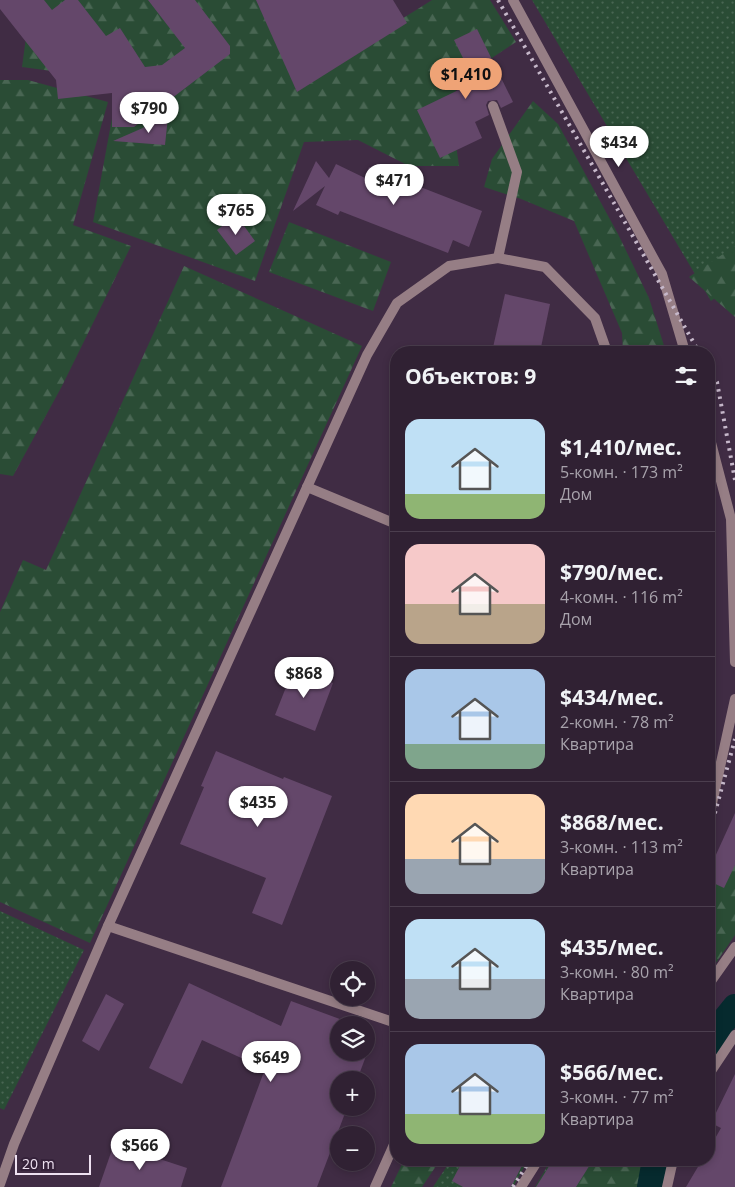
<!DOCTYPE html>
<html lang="ru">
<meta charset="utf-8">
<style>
body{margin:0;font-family:"Open Sans",sans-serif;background:#3c2e3f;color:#f1f3f6;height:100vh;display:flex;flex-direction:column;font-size:19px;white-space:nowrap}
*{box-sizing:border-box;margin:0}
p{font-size:16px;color:#a8a3ac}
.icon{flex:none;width:28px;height:28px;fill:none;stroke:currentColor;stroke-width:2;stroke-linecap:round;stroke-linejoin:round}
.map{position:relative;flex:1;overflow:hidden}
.details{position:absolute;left:390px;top:346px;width:325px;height:820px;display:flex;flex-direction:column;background:#302133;border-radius:20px;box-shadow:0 2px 8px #0003,0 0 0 1px #4b3e4e}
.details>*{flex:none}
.fabs{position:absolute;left:330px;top:961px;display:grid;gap:10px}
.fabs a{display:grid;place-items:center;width:45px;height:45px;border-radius:50%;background:#302133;box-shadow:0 2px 8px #0003,0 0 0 1px #4b3e4e;font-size:25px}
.scale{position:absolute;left:15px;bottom:12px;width:76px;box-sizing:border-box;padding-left:5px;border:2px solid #eee1f1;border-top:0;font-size:14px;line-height:18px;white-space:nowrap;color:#eee1f1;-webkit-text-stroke:4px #35223a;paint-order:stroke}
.price{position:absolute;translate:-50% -42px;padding:0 11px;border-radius:18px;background:#fff;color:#222;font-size:16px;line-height:32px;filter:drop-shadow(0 1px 2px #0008)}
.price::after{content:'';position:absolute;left:50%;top:30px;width:15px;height:11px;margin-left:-8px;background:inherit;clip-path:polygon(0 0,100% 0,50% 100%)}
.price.current{background:#efa376;color:#111}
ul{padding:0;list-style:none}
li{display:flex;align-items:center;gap:15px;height:125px;padding:0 15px}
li+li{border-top:1px solid #4b3e4e}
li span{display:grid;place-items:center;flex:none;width:140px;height:100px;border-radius:15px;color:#555}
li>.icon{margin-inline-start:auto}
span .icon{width:60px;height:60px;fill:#fffc;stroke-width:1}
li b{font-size:21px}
h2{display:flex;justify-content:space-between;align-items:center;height:60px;padding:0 15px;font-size:21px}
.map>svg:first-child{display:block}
.grass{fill:url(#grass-dots)}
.forest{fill:url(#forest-firs)}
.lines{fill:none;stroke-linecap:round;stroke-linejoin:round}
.canal{stroke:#062a2e;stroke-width:26}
.building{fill:#64476a}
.service{stroke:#967e85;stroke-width:10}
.minor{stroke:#967e85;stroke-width:10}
.rail{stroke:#c6b8ca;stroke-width:4;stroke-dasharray:2.5 5;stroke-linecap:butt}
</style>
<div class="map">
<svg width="735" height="1187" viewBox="0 0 735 1187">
<defs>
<pattern id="grass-dots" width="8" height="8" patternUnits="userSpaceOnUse" patternTransform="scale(1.25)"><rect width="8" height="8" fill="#2a4c35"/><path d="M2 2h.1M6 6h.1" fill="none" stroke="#496653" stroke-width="1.8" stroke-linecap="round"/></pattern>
<pattern id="forest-firs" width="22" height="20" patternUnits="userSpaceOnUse" patternTransform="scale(1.25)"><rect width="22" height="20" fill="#2a4c35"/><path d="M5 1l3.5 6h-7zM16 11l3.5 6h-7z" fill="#496653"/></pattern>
</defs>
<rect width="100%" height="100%" fill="#402c44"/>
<g class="grass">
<path d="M532 0H735V283L711 301Z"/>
<path d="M0 911 84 950 4 1110 0 1108Z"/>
<path d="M451 1160H528L513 1187H433Z"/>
</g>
<g class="forest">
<path d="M31 0H316L389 27 432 0H490L516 42 457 81 453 122 459 166H409L358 140 304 142 255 281 93 222 119 80 22 67Z"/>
<path d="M0 80H28L108 102 73 225 131 246 62 386 13 476 0 474Z"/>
<path d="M533 101 558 124 618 234 649 298 666 352H623L622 333 574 221 521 199 484 187 492 159Z"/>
<path d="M289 222 391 262 373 311 269 272Z"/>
<path d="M735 246V317L689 277Z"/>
<path d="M184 266 362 346 90 943 0 902V612L23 560 46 570Z"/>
<path d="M735 833V935L709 973V886Z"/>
<path d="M404 1160H440L422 1187H391Z"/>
<path d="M551 1160H645L641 1187H535Z"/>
</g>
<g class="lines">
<g class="canal">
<path d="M709 1045 719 1027 735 1007"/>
<path d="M650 1187 655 1160"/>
</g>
</g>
<g class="building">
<path d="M0 0H44L52 10 65 0H78L106 36 120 28 145 67 162 65 185 48 148 0H195L230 46V54L134 127H112V93L58 99 56 80 0 9Z"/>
<path d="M256 0H393L407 23 297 92Z"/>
<path d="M477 29 513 102 501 108 497 100 488 101 486 105 489 115 475 122 482 138 440 158 417 110 475 82 454 40Z"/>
<path d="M168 117 165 145 113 141Z"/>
<path d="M316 161 329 178 336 164 365 178 369 167 482 211 469 247 453 240 448 253 340 211 338 215 316 205 325 186 293 211Z"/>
<path d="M231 219H239L255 241 236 255 217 230Z"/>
<path d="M505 294 550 304 540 352H492Z"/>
<path d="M294 667 333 683 315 731 275 715Z"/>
<path d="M216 751 283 779 284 777 332 796 282 925 252 913 266 878 180 844 204 787 201 786Z"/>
<path d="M735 813V865L724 888 709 881V870Z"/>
<path d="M189 983 281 1026 291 1001 356 1025H339V1052H366V1029L375 1032 357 1080H339V1108H347L317 1187H221L265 1069 202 1040 182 1084 149 1068Z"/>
<path d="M106 994 124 1004 99 1051 82 1041Z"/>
<path d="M735 1074V1187H686L702 1160H709V1149L721 1128 711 1123Z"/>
<path d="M114 1144 187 1168 181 1187H99Z"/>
<path d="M463 1160H525L511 1187H463L452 1181Z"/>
<path d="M553 1160H593L576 1187H536Z"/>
</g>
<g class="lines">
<g class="service">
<path d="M493 106 517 172 498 258"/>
<path d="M307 487 396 524"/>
<path d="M108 926 396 1023"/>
<path d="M709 984 735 947"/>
<path d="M709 1074 735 1035"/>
<path d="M0 1184 14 1144 108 926 367 355 397 303 449 266 498 258 545 267 595 318 607 352"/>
<path d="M375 1187 396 1140"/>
<path d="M667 1187 673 1160"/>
</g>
<g class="minor">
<path d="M513 0 662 274 685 352"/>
<path d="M709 435 731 519 735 662"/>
<path d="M709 817 735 699"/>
<path d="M521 1187 538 1160"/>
</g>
<g class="rail">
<path d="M498 0 699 352"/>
<path d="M709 369 717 382 735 480"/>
<path d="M709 835 735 739"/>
<path d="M513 1187 530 1160"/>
</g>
</g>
</svg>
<div class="fabs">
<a><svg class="icon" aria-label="locate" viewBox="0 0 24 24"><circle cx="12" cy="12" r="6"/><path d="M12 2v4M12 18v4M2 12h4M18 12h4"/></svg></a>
<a><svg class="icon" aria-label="layers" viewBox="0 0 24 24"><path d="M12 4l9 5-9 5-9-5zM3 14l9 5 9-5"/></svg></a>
<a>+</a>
<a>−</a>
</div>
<div class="scale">20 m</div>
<b class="price current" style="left:466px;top:100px">$1,410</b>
<b class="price" style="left:149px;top:134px">$790</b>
<b class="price" style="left:619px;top:168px">$434</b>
<b class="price" style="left:394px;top:206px">$471</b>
<b class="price" style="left:236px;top:236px">$765</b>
<b class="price" style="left:304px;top:699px">$868</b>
<b class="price" style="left:258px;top:828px">$435</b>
<b class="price" style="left:271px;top:1083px">$649</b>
<b class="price" style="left:140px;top:1171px">$566</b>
<section class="details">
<h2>Объектов: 9<svg class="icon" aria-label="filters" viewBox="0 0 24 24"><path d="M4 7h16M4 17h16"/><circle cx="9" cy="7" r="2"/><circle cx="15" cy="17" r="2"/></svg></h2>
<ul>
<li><span style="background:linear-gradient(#bfe0f5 75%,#8fb573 0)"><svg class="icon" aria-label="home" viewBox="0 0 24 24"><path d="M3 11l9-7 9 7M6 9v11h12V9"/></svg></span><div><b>$1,410/мес.</b><p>5-комн. · 173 m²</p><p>Дом</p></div></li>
<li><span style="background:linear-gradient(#f6c9c9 60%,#b9a48a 0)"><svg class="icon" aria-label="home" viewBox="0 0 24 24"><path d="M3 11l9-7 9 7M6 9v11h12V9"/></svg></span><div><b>$790/мес.</b><p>4-комн. · 116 m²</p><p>Дом</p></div></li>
<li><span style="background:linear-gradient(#a9c7e8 75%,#7fa58c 0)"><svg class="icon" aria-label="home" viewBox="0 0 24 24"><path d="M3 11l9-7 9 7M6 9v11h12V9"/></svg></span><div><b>$434/мес.</b><p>2-комн. · 78 m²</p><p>Квартира</p></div></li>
<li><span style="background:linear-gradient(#ffd9b3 65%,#9aa5b1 0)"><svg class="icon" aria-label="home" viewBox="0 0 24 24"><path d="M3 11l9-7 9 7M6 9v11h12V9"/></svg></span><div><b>$868/мес.</b><p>3-комн. · 113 m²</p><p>Квартира</p></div></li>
<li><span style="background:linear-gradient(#bfe0f5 60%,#9aa5b1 0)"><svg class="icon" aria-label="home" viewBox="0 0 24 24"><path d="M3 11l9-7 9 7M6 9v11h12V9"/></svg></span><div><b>$435/мес.</b><p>3-комн. · 80 m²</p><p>Квартира</p></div></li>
<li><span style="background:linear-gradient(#a9c7e8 70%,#8fb573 0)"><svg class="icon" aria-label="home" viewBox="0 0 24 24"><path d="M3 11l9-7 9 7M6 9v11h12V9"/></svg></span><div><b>$566/мес.</b><p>3-комн. · 77 m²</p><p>Квартира</p></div></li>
</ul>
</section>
</div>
